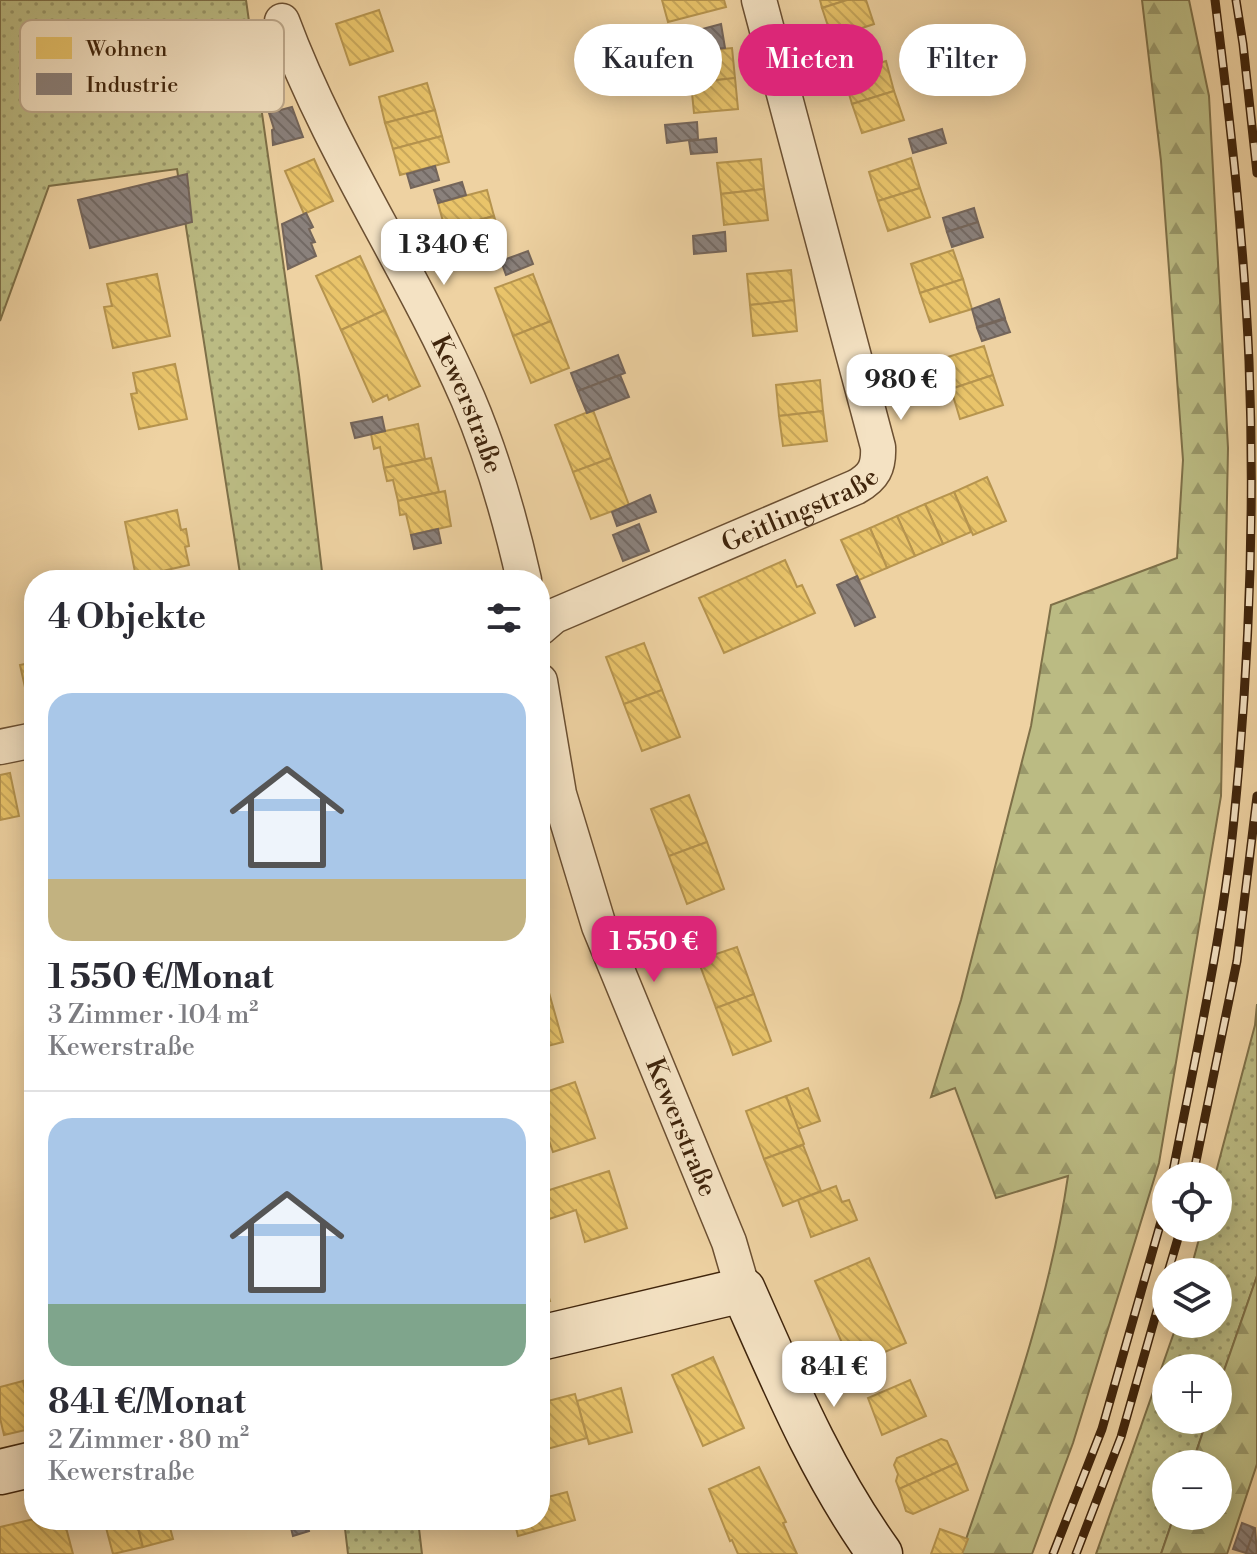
<!DOCTYPE html>
<html lang="de">
<meta charset="utf-8">
<style>
body{margin:0;font-family:"Libre Bodoni",serif;background:#f2f2f3;color:#2b2b33;height:100vh;display:flex;flex-direction:column;font-size:30px;white-space:nowrap}
*{box-sizing:border-box;margin:0}
p{font-size:26px;color:#7c7c81}
.icon{flex:none;width:44px;height:44px;fill:none;stroke:currentColor;stroke-width:2;stroke-linecap:round;stroke-linejoin:round}
.map{position:relative;flex:1;overflow:hidden}
.details{position:absolute;left:24px;top:570px;width:526px;height:960px;display:flex;flex-direction:column;background:#fff;border-radius:32px;box-shadow:0 4px 20px #0003}
.details>*{flex:none}
.hud{position:absolute;left:574px;top:24px;width:562px;height:72px;display:flex;gap:16px}
.fabs{position:absolute;left:1152px;top:1162px;display:grid;gap:16px}
.fabs a{display:grid;place-items:center;width:80px;height:80px;border-radius:50%;background:#fff;box-shadow:0 4px 20px #0003;font-size:40px}
.price{position:absolute;translate:-50% -68px;padding:0 18px;border-radius:16px;background:#fff;color:#222;font-size:26px;line-height:52px;filter:drop-shadow(0 2px 4px #0008)}
.price::after{content:'';position:absolute;left:50%;top:48px;width:24px;height:18px;margin-left:-12px;background:inherit;clip-path:polygon(0 0,100% 0,50% 100%)}
.price.current{background:#db2777;color:#fff}
ul{padding:0;list-style:none}
li{display:grid;align-content:center;gap:16px;height:424px;padding:0 24px}
li+li{border-top:2px solid #e1e1e2}
li span{display:grid;place-items:center;height:248px;border-radius:24px;color:#555}
li>.icon{margin-inline-start:auto}
span .icon{width:144px;height:144px;fill:#fffc;stroke-width:1}
li b{font-size:34px}
h2{display:flex;justify-content:space-between;align-items:center;height:96px;padding:0 24px;font-size:34px}
.pill{padding:0 28px;border-radius:36px;background:#fff;box-shadow:0 4px 20px #0003;font-size:28px;line-height:72px}
.pill.current{background:#db2777;color:#fff}
.map>svg:first-child{display:block}
.green{fill:url(#green-dots);stroke:#7e7048;stroke-width:2}
.forest{fill:url(#forest-firs);stroke:#7e7048;stroke-width:2}
.homes{fill:url(#homes-back-hatch);stroke:#b6944e;stroke-width:2}
.industry{fill:url(#industry-back-hatch);stroke:#74655a;stroke-width:2}
.lines{fill:none;stroke-linecap:round;stroke-linejoin:round}
.street-casing{stroke:#6c5032;stroke-width:37}
.secondary-casing{stroke:#40250c;stroke-width:47}
.street{stroke:#f4e2c3;stroke-width:34}
.secondary{stroke:#f4e2c3;stroke-width:44}
.rail-casing{stroke:#40250c;stroke-width:9}
.rail{stroke:#f4e2c3;stroke-width:6;stroke-dasharray:18;stroke-linecap:butt}
.labels{text-anchor:middle;stroke-width:8;stroke-linejoin:round;paint-order:stroke}
.street-label{font-size:26px;fill:#40250c;stroke:#f4e2c3}
.key{fill:#f4e2c3;stroke:#bea98c;stroke-width:2}
.key-label{font-size:22px;fill:#40250c}
</style>
<div class="map">
<svg width="1257" height="1554" viewBox="0 0 1257 1554">
<defs>
<pattern id="green-dots" width="8" height="8" patternUnits="userSpaceOnUse" patternTransform="scale(2)"><rect width="8" height="8" fill="#bbbb83"/><path d="M2 2h.1M6 6h.1" fill="none" stroke="#99986a" stroke-width="1.8" stroke-linecap="round"/></pattern>
<pattern id="forest-firs" width="22" height="20" patternUnits="userSpaceOnUse" patternTransform="scale(2)"><rect width="22" height="20" fill="#bbbb83"/><path d="M5 1l3.5 6h-7zM16 11l3.5 6h-7z" fill="#99986a"/></pattern>
<pattern id="homes-back-hatch" width="6" height="6" patternUnits="userSpaceOnUse" patternTransform="scale(2)"><rect width="6" height="6" fill="#e9c46a"/><path d="M-1 5l2 2M0 0l6 6M5-1l2 2" fill="none" stroke="#c9a85b"/></pattern>
<pattern id="industry-back-hatch" width="6" height="6" patternUnits="userSpaceOnUse" patternTransform="scale(2)"><rect width="6" height="6" fill="#8a817c"/><path d="M-1 5l2 2M0 0l6 6M5-1l2 2" fill="none" stroke="#726964"/></pattern>
</defs>
<rect width="100%" height="100%" fill="#eed2a2"/>
<filter id="stains"><feTurbulence type="fractalNoise" baseFrequency=".0025" numOctaves="4"/><feColorMatrix values="0 0 0 0 .2 0 0 0 0 .09 0 0 0 0 .02 0 0 0 .5 -.17"/></filter>
<radialGradient id="worn" r=".72"><stop offset=".6" stop-color="#630" stop-opacity="0"/><stop offset="1" stop-color="#630" stop-opacity=".3"/></radialGradient>
<g class="green">
<path d="M0 0H246L299 375 323 580H241L177 169 49 186 0 321Z"/>
<path d="M1257 1004V1276L1218 1388V1368H1166V1420H1207L1192 1464H1166V1516H1174L1161 1554H1096L1177 1324H1218V1272H1190L1202 1228H1218V1176H1215L1255 1025Z"/>
<path d="M344 1520H418L422 1554H348Z"/>
</g>
<g class="forest">
<path d="M1142 0H1189L1209 96 1228 448 1221 796 1159 1163 1073 1443 1032 1554H961C1003 1430 1049 1306 1068 1176L996 1198 955 1088 931 1097 961 1000 1031 726 1051 605 1177 558 1183 460 1161 161Z"/>
<path d="M1257 1276V1464L1227 1554H1161L1174 1516H1218V1464H1192L1207 1420H1218V1388Z"/>
</g>
<g class="homes">
<path d="M662 0H724L726 7 668 22Z"/>
<path d="M820 0H847L822 8Z"/>
<path d="M847 0H866L874 24 832 38 822 8Z"/>
<path d="M379 10 393 51 350 65 336 24Z"/>
<path d="M732 48 735 78 691 83 688 52Z"/>
<path d="M886 61 894 91 852 104 843 74Z"/>
<path d="M735 78 738 109 694 113 691 83Z"/>
<path d="M427 83 435 110 385 123 379 97Z"/>
<path d="M894 91 904 120 862 133 852 104Z"/>
<path d="M435 110 442 136 393 149 385 123Z"/>
<path d="M442 136 449 162 400 175 393 149Z"/>
<path d="M911 158 920 188 878 201 869 172Z"/>
<path d="M314 159 333 201 304 214 285 171Z"/>
<path d="M761 159 764 189 721 194 717 163Z"/>
<path d="M920 188 930 217 888 231 878 201Z"/>
<path d="M764 189 768 220 724 225 721 194Z"/>
<path d="M487 190 494 216 445 229 438 203Z"/>
<path d="M494 216 502 242 452 256 445 229Z"/>
<path d="M953 250 963 279 920 293 911 264Z"/>
<path d="M360 256 385 310 341 330 316 276Z"/>
<path d="M791 270 794 300 750 305 747 274Z"/>
<path d="M157 274 170 336 113 348 104 307 112 306 107 284Z"/>
<path d="M533 274 551 321 513 336 495 288Z"/>
<path d="M963 279 972 309 930 322 920 293Z"/>
<path d="M794 300 797 331 753 336 750 305Z"/>
<path d="M385 310 420 386 389 400 387 395 373 402 341 330Z"/>
<path d="M551 321 569 368 531 383 513 336Z"/>
<path d="M984 346 993 375 951 389 941 359Z"/>
<path d="M175 364 187 419 139 429 131 394 137 393 133 373Z"/>
<path d="M993 375 1003 405 960 419 951 389Z"/>
<path d="M820 380 823 411 779 416 776 385Z"/>
<path d="M593 410 611 458 573 472 555 425Z"/>
<path d="M823 411 827 441 783 446 779 416Z"/>
<path d="M418 424 425 459 384 468 380 447 374 449 371 434Z"/>
<path d="M431 458 439 492 398 501 393 480 387 481 384 468Z"/>
<path d="M611 458 629 505 591 519 573 472Z"/>
<path d="M987 477 1006 521 973 535 954 492Z"/>
<path d="M445 491 451 526 411 535 406 514 400 515 398 501Z"/>
<path d="M954 492 971 532 943 544 925 504Z"/>
<path d="M925 504 943 544 915 556 897 516Z"/>
<path d="M177 510 181 530 186 529 189 546 185 547 189 565 136 577 125 522Z"/>
<path d="M897 516 915 556 887 568 870 528Z"/>
<path d="M870 528 887 568 859 580 841 540Z"/>
<path d="M785 560 797 587 802 585 815 613 724 653 699 598Z"/>
<path d="M644 643 662 690 624 704 606 657Z"/>
<path d="M34 662V704L29 705 20 665Z"/>
<path d="M662 690 680 737 642 751 624 704Z"/>
<path d="M10 773 19 816 0 820V775Z"/>
<path d="M689 795 707 842 669 856 651 809Z"/>
<path d="M707 842 724 889 687 904 669 856Z"/>
<path d="M737 947 754 994 716 1008 698 960Z"/>
<path d="M540 961 563 1042 540 1048Z"/>
<path d="M754 994 771 1041 733 1055 716 1008Z"/>
<path d="M575 1082 595 1138 553 1152 546 1132 540 1134V1094Z"/>
<path d="M808 1088 820 1121 798 1129 786 1096Z"/>
<path d="M786 1096 804 1144 764 1159 746 1111Z"/>
<path d="M803 1145 821 1191 783 1206 764 1159Z"/>
<path d="M609 1171 627 1228 585 1242 576 1210 540 1222V1193Z"/>
<path d="M836 1186 842 1202 849 1200 857 1220 811 1237 798 1200Z"/>
<path d="M869 1258 906 1343 852 1366 815 1281Z"/>
<path d="M540 1267 550 1301 540 1304Z"/>
<path d="M713 1357 744 1428 703 1446 672 1375Z"/>
<path d="M34 1378V1426L23 1381Z"/>
<path d="M910 1380 926 1416 882 1435 868 1398Z"/>
<path d="M23 1381 34 1428 4 1435 0 1418V1387Z"/>
<path d="M621 1388 632 1432 589 1444 577 1401Z"/>
<path d="M575 1394 587 1438 540 1451V1403Z"/>
<path d="M941 1439 947 1441 957 1463 899 1489 896 1481 898 1474 894 1465 897 1458Z"/>
<path d="M957 1463 968 1490 913 1514 906 1511 899 1489Z"/>
<path d="M759 1467 786 1522 783 1523 797 1554H738L732 1540 730 1541 709 1489Z"/>
<path d="M567 1492 575 1520 518 1536 514 1520H540V1499Z"/>
<path d="M34 1519 64 1520 73 1554H0V1527Z"/>
<path d="M104 1520H136L143 1547 113 1554Z"/>
<path d="M136 1520H168L173 1539 143 1547Z"/>
<path d="M218 1520H250L220 1528Z"/>
<path d="M940 1529 968 1539 962 1554H931Z"/>
</g>
<g class="industry">
<path d="M721 24 725 48 666 55 665 39Z"/>
<path d="M292 107 303 137 273 145 272 130 274 129 269 113Z"/>
<path d="M697 122 698 139 667 143 665 125Z"/>
<path d="M942 129 946 143 913 153 909 139Z"/>
<path d="M716 138 717 152 691 154 689 141Z"/>
<path d="M435 166 439 180 411 188 407 174Z"/>
<path d="M187 174 192 222 90 248 78 200Z"/>
<path d="M462 182 466 195 438 203 434 190Z"/>
<path d="M974 208 978 222 947 232 943 218Z"/>
<path d="M306 213 313 227 309 229 315 242 311 243 316 256 288 269 282 224Z"/>
<path d="M978 222 983 237 952 247 947 232Z"/>
<path d="M725 232 726 251 694 254 693 236Z"/>
<path d="M488 247 492 260 464 268 460 254Z"/>
<path d="M528 251 533 264 506 275 501 261Z"/>
<path d="M999 299 1005 318 977 327 972 309Z"/>
<path d="M1005 319 1010 332 982 341 977 328Z"/>
<path d="M618 355 625 373 578 391 571 373Z"/>
<path d="M620 375 629 397 587 413 578 391Z"/>
<path d="M382 417 385 431 355 438 351 423Z"/>
<path d="M650 495 656 512 617 526 612 512Z"/>
<path d="M639 524 649 551 623 561 613 535Z"/>
<path d="M438 529 441 543 414 549 411 535Z"/>
<path d="M857 576 875 617 855 626 837 585Z"/>
<path d="M289 1520H306L309 1531 293 1536Z"/>
<path d="M1242 1523 1255 1528 1246 1553 1233 1549Z"/>
<path d="M1255 1528 1257 1554H1249L1246 1553Z"/>
</g>
<g class="lines">
<defs>
<g id="street">
<path id="s1" d="M282 21C331 153 412 270 468 399 493 458 510 518 524 580"/>
<path id="s2" d="M540 628 554 616 856 487C874 477 879 467 878 447L759 0"/>
<path id="s3" d="M540 681 559 794 599 926 729 1242 743 1290"/>
<path d="M0 747 34 740"/>
</g>
<g id="secondary">
<path d="M540 1338 743 1290C784 1382 821 1472 880 1554"/>
<path d="M0 1472 34 1464"/>
</g>
</defs>
<use href="#street" class="street-casing"/>
<use href="#secondary" class="secondary-casing"/>
<use href="#street" class="street"/>
<use href="#secondary" class="secondary"/>
<defs>
<g id="rail">
<path d="M1236 0 1243 44 1257 173"/>
<path d="M1172 1176C1195 1058 1222 939 1234 819 1249 667 1255 513 1249 361 1244 240 1230 120 1215 0"/>
<path d="M1193 1176 1237 961 1257 796"/>
<path d="M1168 1272 1181 1228"/>
<path d="M1053 1554 1102 1429 1166 1204"/>
<path d="M1076 1554 1121 1437 1166 1279"/>
</g>
</defs>
<use href="#rail" class="rail-casing"/>
<use href="#rail" class="rail"/>
</g>
<g class="labels">
<g class="street-label">
<text dy="9" stroke="none"><textPath href="#s1" startOffset="426">Kewerstraße</textPath></text>
<text dy="9" stroke="none"><textPath href="#s2" startOffset="286">Geitlingstraße</textPath></text>
<text dy="9" stroke="none"><textPath href="#s3" startOffset="470">Kewerstraße</textPath></text>
</g>
</g>
<rect x="20" y="20" width="264" height="92" rx="12" class="key"/>
<rect x="36" y="37" width="36" height="22" fill="#e9c46a"/>
<rect x="36" y="73" width="36" height="22" fill="#8a817c"/>
<g class="key-label">
<text x="86" y="56">Wohnen</text>
<text x="86" y="92">Industrie</text>
</g>
<rect width="100%" height="100%" filter="url(#stains)"/>
<rect width="100%" height="100%" fill="url(#worn)"/>
</svg>
<div class="fabs">
<a><svg class="icon" aria-label="locate" viewBox="0 0 24 24"><circle cx="12" cy="12" r="6"/><path d="M12 2v4M12 18v4M2 12h4M18 12h4"/></svg></a>
<a><svg class="icon" aria-label="layers" viewBox="0 0 24 24"><path d="M12 4l9 5-9 5-9-5zM3 14l9 5 9-5"/></svg></a>
<a>+</a>
<a>−</a>
</div>
<b class="price" style="left:444px;top:287px">1 340 €</b>
<b class="price" style="left:901px;top:422px">980 €</b>
<b class="price current" style="left:654px;top:984px">1 550 €</b>
<b class="price" style="left:834px;top:1409px">841 €</b>
<div class="hud">
<a class="pill">Kaufen</a>
<a class="pill current">Mieten</a>
<a class="pill">Filter</a>
</div>
<section class="details">
<h2>4 Objekte<svg class="icon" aria-label="filters" viewBox="0 0 24 24"><path d="M4 7h16M4 17h16"/><circle cx="9" cy="7" r="2"/><circle cx="15" cy="17" r="2"/></svg></h2>
<ul>
<li><span style="background:linear-gradient(#a9c7e8 75%,#c2b280 0)"><svg class="icon" aria-label="home" viewBox="0 0 24 24"><path d="M3 11l9-7 9 7M6 9v11h12V9"/></svg></span><div><b>1 550 €/Monat</b><p>3 Zimmer · 104 m²</p><p>Kewerstraße</p></div></li>
<li><span style="background:linear-gradient(#a9c7e8 75%,#7fa58c 0)"><svg class="icon" aria-label="home" viewBox="0 0 24 24"><path d="M3 11l9-7 9 7M6 9v11h12V9"/></svg></span><div><b>841 €/Monat</b><p>2 Zimmer · 80 m²</p><p>Kewerstraße</p></div></li>
</ul>
</section>
</div>
